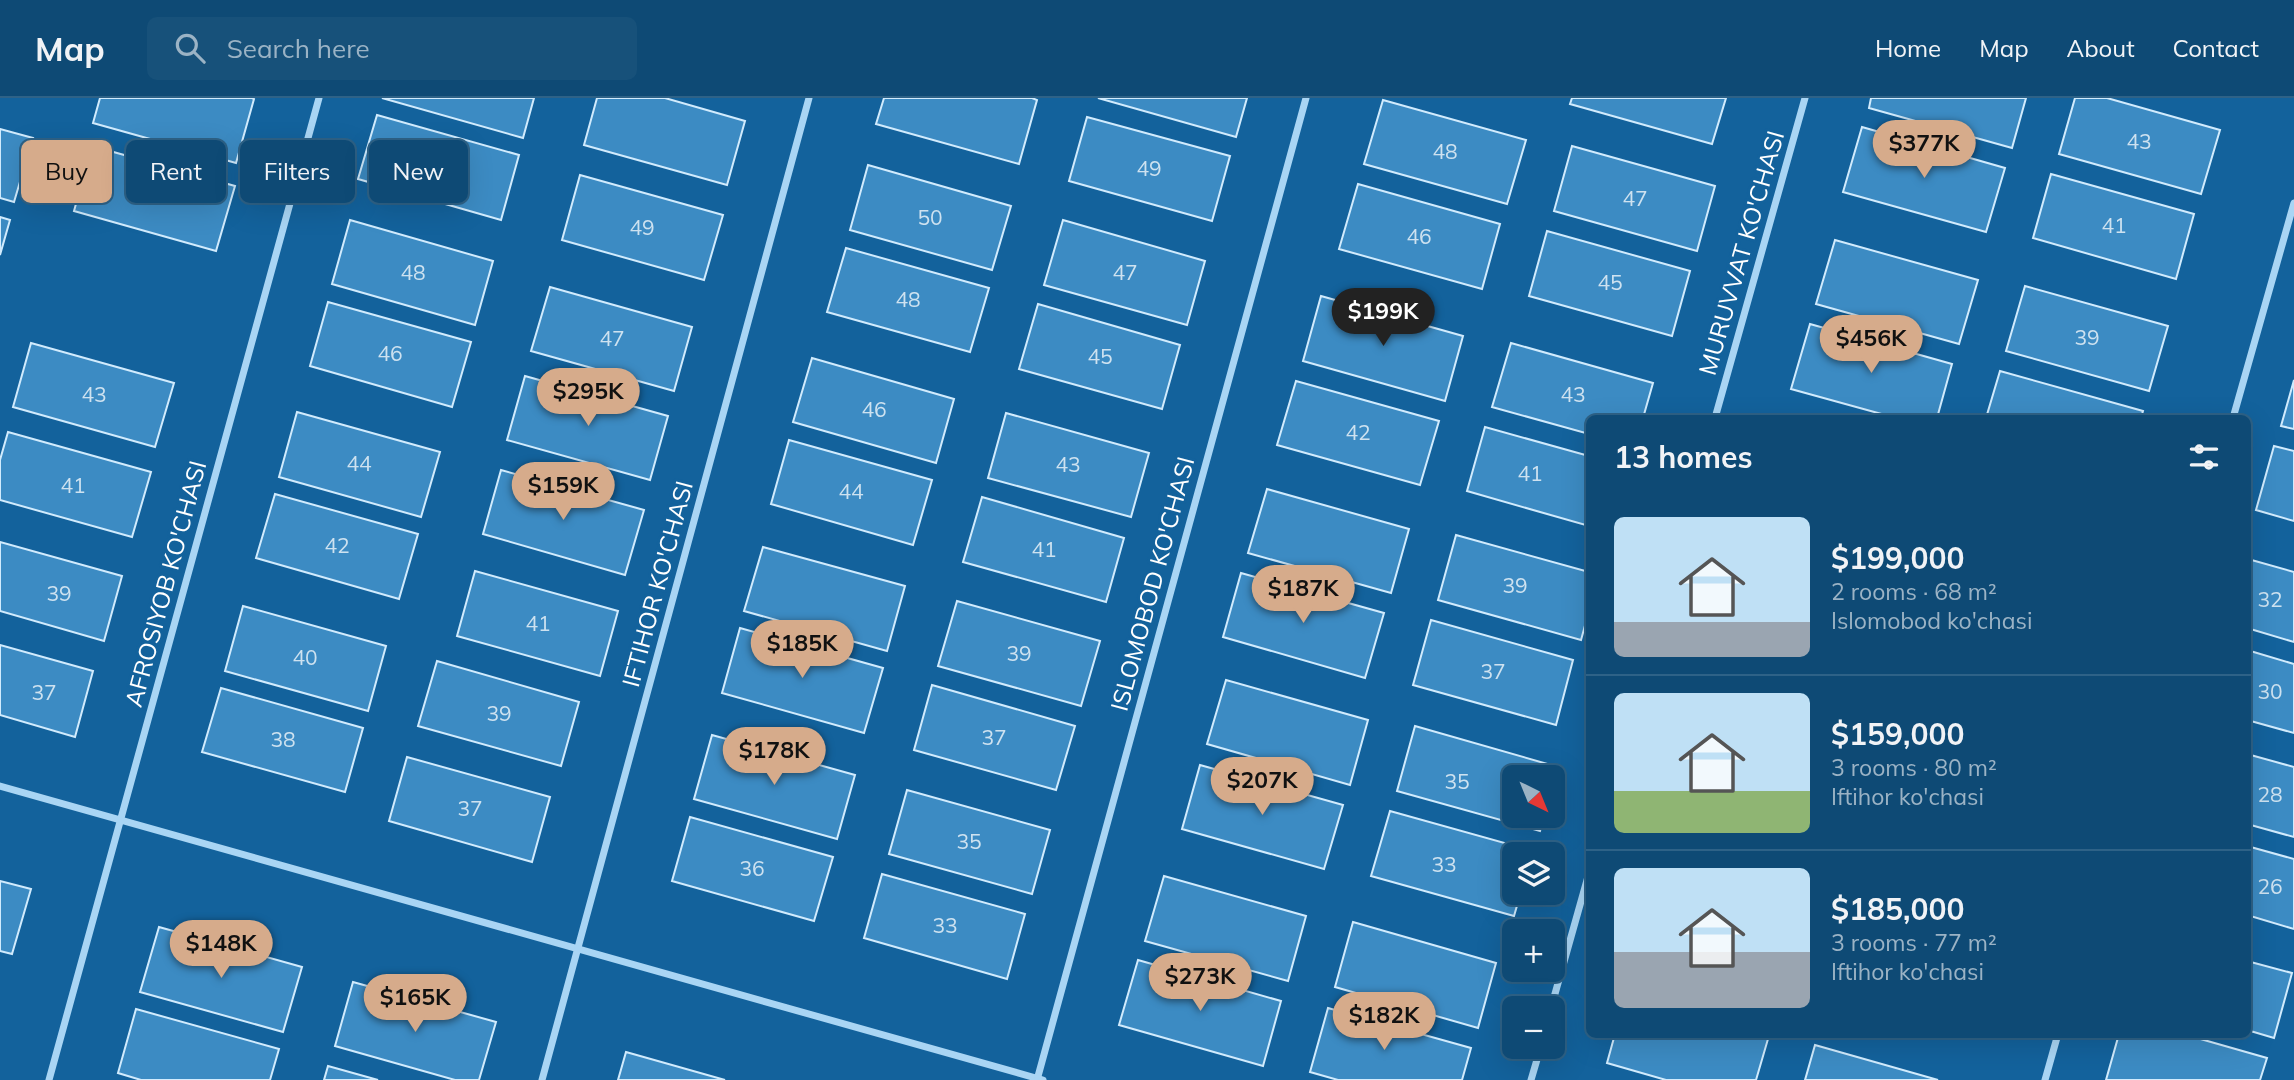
<!DOCTYPE html>
<meta charset="utf-8">
<style>
body{margin:0;font-family:Mulish,sans-serif;background:#17517a;color:#f1f3f6;height:100vh;display:flex;flex-direction:column;font-size:26px;white-space:nowrap}
*{box-sizing:border-box;margin:0}
p{font-size:23px;color:#9bb3c5}
.icon{flex:none;width:38px;height:38px;fill:none;stroke:currentColor;stroke-width:2;stroke-linecap:round;stroke-linejoin:round}
.map{position:relative;flex:1;overflow:hidden}
.drawer{position:absolute;left:1586px;top:317px;width:665px;height:623px;display:flex;flex-direction:column;background:#0e4a75;border-radius:10px;box-shadow:0 7px 28px #0002,0 0 0 2px #2e6287}
.drawer>*{flex:none}
.banner{position:absolute;left:21px;top:42px;width:665px;height:63px;display:flex;gap:14px}
.needle{width:46px;rotate:137deg}
.fabs{position:absolute;left:1502px;top:667px;display:grid;gap:14px}
.fabs a{display:grid;place-items:center;width:63px;height:63px;border-radius:10px;background:#0e4a75;box-shadow:0 7px 28px #0002,0 0 0 2px #2e6287;font-size:35px}
.price{position:absolute;translate:-50% -60px;padding:0 16px;border-radius:24px;background:#d6ab8b;color:#111;font-size:23px;line-height:46px;filter:drop-shadow(0 2px 4px #0008)}
.price::after{content:'';position:absolute;left:50%;top:42px;width:21px;height:16px;margin-left:-10px;background:inherit;clip-path:polygon(0 0,100% 0,50% 100%)}
.price.current{background:#222;color:#fff}
ul{padding:0;list-style:none}
li{display:flex;align-items:center;gap:21px;height:175px;padding:0 28px}
li+li{border-top:2px solid #2e6287}
li span{display:grid;place-items:center;flex:none;width:196px;height:140px;border-radius:10px;color:#555}
li>.icon{margin-inline-start:auto}
span .icon{width:84px;height:84px;fill:#fffc;stroke-width:1}
li b{font-size:30px}
h2{display:flex;justify-content:space-between;align-items:center;height:84px;padding:0 28px;font-size:30px}
.tag{padding:0 24px;border-radius:10px;background:#0e4a75;box-shadow:0 7px 28px #0002,0 0 0 2px #2e6287;font-size:24px;line-height:63px}
.tag.current{background:#d6ab8b;color:#111}
header{display:flex;align-items:center;gap:42px;box-sizing:border-box;height:98px;padding:0 35px;background:#0e4a75;border-bottom:2px solid #2e6287}
header strong{font-size:33px}
nav{display:flex;gap:38px;margin-inline-start:auto;font-size:24px}
.search{width:490px;height:63px;background:#17517a;display:flex;align-items:center;gap:18px;box-sizing:border-box;padding:0 24px;border-radius:10px;color:#9bb3c5;font-size:26px}
.map>svg:first-child{display:block}
.building{fill:#3c8bc3;stroke:#d1ebfd;stroke-width:2}
.lines{fill:none;stroke-linecap:round;stroke-linejoin:round}
.minor{stroke:#a9d5f4;stroke-width:7}
.labels{text-anchor:middle;stroke-width:6;stroke-linejoin:round;paint-order:stroke}
.number-label{font-size:21px;fill:#cee2f0}
.street-label{font-size:24px;fill:#fff;stroke:#13629c}
</style>
<header>
<strong>Map</strong>
<div class="search"><svg class="icon" aria-label="search" viewBox="0 0 24 24"><circle cx="10" cy="10" r="6"/><path d="M15 15l6 6"/></svg>Search here</div>
<nav><a>Home</a><a>Map</a><a>About</a><a>Contact</a></nav>
</header>
<div class="map">
<svg width="2294" height="982" viewBox="0 0 2294 982">
<rect width="100%" height="100%" fill="#13629c"/>
<g class="building">
<path d="M100 0H252L254 1 236 65 93 25Z"/>
<path d="M382 0H534L523 40Z"/>
<path d="M597 0H665L745 23 727 87 584 47Z"/>
<path d="M884 0H1032L1037 2 1019 66 876 26Z"/>
<path d="M1098 0H1247L1236 39Z"/>
<path d="M1572 0H1726L1712 46 1570 6Z"/>
<path d="M1871 0H2026L2012 50 1869 10Z"/>
<path d="M2075 0H2107L2220 32 2201 96 2059 56Z"/>
<path d="M1383 2 1526 42 1507 106 1364 66Z"/>
<path d="M377 17 519 57 501 122 358 81Z"/>
<path d="M1087 19 1230 58 1212 123 1069 83Z"/>
<path d="M1862 29 2005 70 1986 134 1843 94Z"/>
<path d="M0 31 33 40 14 104 0 100Z"/>
<path d="M92 48 235 88 216 153 74 113Z"/>
<path d="M1572 48 1715 88 1697 153 1554 113Z"/>
<path d="M868 67 1011 108 992 172 850 132Z"/>
<path d="M2051 76 2194 116 2176 181 2033 140Z"/>
<path d="M580 77 723 117 704 182 562 142Z"/>
<path d="M1358 86 1500 126 1482 191 1339 151Z"/>
<path d="M0 119 10 122 0 157Z"/>
<path d="M350 122 493 163 475 227 332 186Z"/>
<path d="M1063 122 1205 163 1187 227 1044 187Z"/>
<path d="M1547 133 1690 173 1672 238 1529 198Z"/>
<path d="M1835 142 1978 182 1959 246 1816 206Z"/>
<path d="M846 150 989 190 970 254 827 214Z"/>
<path d="M2025 188 2168 228 2149 293 2006 253Z"/>
<path d="M550 189 692 229 674 293 531 253Z"/>
<path d="M1321 198 1463 238 1445 303 1303 263Z"/>
<path d="M328 204 471 244 452 309 310 268Z"/>
<path d="M1038 206 1180 247 1162 311 1019 271Z"/>
<path d="M1810 226 1952 266 1937 320H1896L1791 291Z"/>
<path d="M31 245 174 285 155 349 13 309Z"/>
<path d="M1511 245 1653 285 1643 320H1589V336L1492 309Z"/>
<path d="M812 260 954 301 936 365 793 324Z"/>
<path d="M2000 273 2143 313 2141 320H1986Z"/>
<path d="M525 278 668 318 650 382 507 342Z"/>
<path d="M2294 282V331L2281 328Z"/>
<path d="M1296 283 1439 323 1420 387 1277 347Z"/>
<path d="M297 314 440 354 421 419 279 379Z"/>
<path d="M1006 315 1149 355 1131 419 988 380Z"/>
<path d="M1485 329 1589 358V428L1467 393Z"/>
<path d="M8 334 151 374 132 439 0 402V362Z"/>
<path d="M789 342 932 382 913 447 771 406Z"/>
<path d="M2274 348 2294 353V423L2256 412Z"/>
<path d="M501 372 644 412 625 477 483 436Z"/>
<path d="M1267 391 1409 431 1391 495 1248 455Z"/>
<path d="M275 396 418 436 399 501 256 460Z"/>
<path d="M982 399 1124 440 1106 504 963 464Z"/>
<path d="M1456 437 1589 474V513L1581 542 1438 502Z"/>
<path d="M0 444 122 478 104 543 0 513Z"/>
<path d="M763 449 905 488 887 553 744 513Z"/>
<path d="M2248 461 2294 474V544L2247 530Z"/>
<path d="M475 473 618 513 600 578 457 538Z"/>
<path d="M1241 475 1384 515 1365 580 1223 539Z"/>
<path d="M957 503 1100 543 1081 608 938 568Z"/>
<path d="M243 508 386 548 368 613 225 573Z"/>
<path d="M1431 522 1573 562 1556 627 1413 587Z"/>
<path d="M740 530 883 570 864 635 722 595Z"/>
<path d="M0 547 93 573 75 639 0 617Z"/>
<path d="M2247 552 2294 566V635L2247 622Z"/>
<path d="M437 563 579 604 561 668 418 628Z"/>
<path d="M1226 582 1368 622 1350 687 1207 646Z"/>
<path d="M932 587 1075 628 1056 692 914 652Z"/>
<path d="M221 590 363 630 345 694 202 654Z"/>
<path d="M1415 628 1558 669 1552 689V679H1514V718H1544L1540 733 1397 693Z"/>
<path d="M712 637 855 677 837 741 694 701Z"/>
<path d="M2247 656 2294 669V739L2247 726Z"/>
<path d="M407 659 550 699 532 764 389 723Z"/>
<path d="M1200 667 1343 707 1324 771 1182 731Z"/>
<path d="M907 692 1050 732 1032 796 889 756Z"/>
<path d="M1390 713 1533 753 1532 756H1514V794H1521L1514 818 1371 778Z"/>
<path d="M690 719 833 759 814 823 672 783Z"/>
<path d="M2247 748 2294 761V831L2247 817Z"/>
<path d="M882 776 1025 816 1007 881 864 840Z"/>
<path d="M1164 778 1306 818 1288 883 1145 843Z"/>
<path d="M0 783 31 791 12 856 0 853Z"/>
<path d="M1353 824 1496 865 1478 930 1335 889Z"/>
<path d="M159 829 302 869 283 934 140 894Z"/>
<path d="M1138 862 1281 903 1263 968 1119 927Z"/>
<path d="M2247 863 2292 875 2274 940 2247 932Z"/>
<path d="M353 884 496 924 479 982H455L335 948Z"/>
<path d="M1328 910 1471 950 1462 982H1338L1310 974Z"/>
<path d="M136 911 279 951 270 982H141L118 975Z"/>
<path d="M1615 936H1752L1768 941 1756 982H1666L1607 965Z"/>
<path d="M2119 936H2183L2267 960 2260 982H2106Z"/>
<path d="M1815 947 1938 982H1805Z"/>
<path d="M626 954 725 982H618Z"/>
<path d="M328 968 378 982H324Z"/>
</g>
<g class="lines">
<g class="minor">
<path d="M1715 320 1805 0"/>
<path d="M2233 320 2294 105"/>
<path d="M0 688 1043 982"/>
<path d="M1551 910 1589 775"/>
<path d="M49 982 319 0"/>
<path d="M542 982 809 0"/>
<path d="M1037 982 1306 0"/>
<path d="M1531 982 1541 948"/>
<path d="M2045 982 2058 936"/>
</g>
</g>
<g class="labels">
<g class="number-label">
<text x="2139" y="51">43</text>
<text x="1445" y="61">48</text>
<text x="1149" y="78">49</text>
<text x="1635" y="108">47</text>
<text x="930" y="127">50</text>
<text x="2114" y="135">41</text>
<text x="642" y="137">49</text>
<text x="1419" y="146">46</text>
<text x="413" y="182">48</text>
<text x="1125" y="182">47</text>
<text x="1610" y="192">45</text>
<text x="908" y="209">48</text>
<text x="2087" y="247">39</text>
<text x="612" y="248">47</text>
<text x="390" y="263">46</text>
<text x="1100" y="266">45</text>
<text x="94" y="304">43</text>
<text x="1573" y="304">43</text>
<text x="874" y="319">46</text>
<text x="1358" y="342">42</text>
<text x="359" y="373">44</text>
<text x="1068" y="374">43</text>
<text x="1530" y="383">41</text>
<text x="73" y="395">41</text>
<text x="851" y="401">44</text>
<text x="337" y="455">42</text>
<text x="1044" y="459">41</text>
<text x="1515" y="495">39</text>
<text x="59" y="503">39</text>
<text x="2270" y="509">32</text>
<text x="538" y="533">41</text>
<text x="1019" y="563">39</text>
<text x="305" y="567">40</text>
<text x="1493" y="581">37</text>
<text x="2270" y="601">30</text>
<text x="44" y="602">37</text>
<text x="499" y="623">39</text>
<text x="994" y="647">37</text>
<text x="283" y="649">38</text>
<text x="1457" y="691">35</text>
<text x="2270" y="704">28</text>
<text x="470" y="718">37</text>
<text x="969" y="751">35</text>
<text x="1444" y="774">33</text>
<text x="752" y="778">36</text>
<text x="2270" y="796">26</text>
<text x="945" y="835">33</text>
</g>
<g class="street-label">
<text transform="translate(1742 155) rotate(-74)" y="8">MURUVVAT KO'CHASI</text>
<text transform="translate(166 486) rotate(-75)" y="8">AFROSIYOB KO'CHASI</text>
<text transform="translate(658 486) rotate(-75)" y="8">IFTIHOR KO'CHASI</text>
<text transform="translate(1153 486) rotate(-75)" y="8">ISLOMOBOD KO'CHASI</text>
</g>
</g>
</svg>
<div class="fabs">
<a><svg class="needle" viewBox="-14 -14 28 28"><path d="M0-13l5 13h-10z" fill="#e53935"/><path d="M0 13l5-13h-10z" fill="#9bb3c5"/></svg></a>
<a><svg class="icon" aria-label="layers" viewBox="0 0 24 24"><path d="M12 4l9 5-9 5-9-5zM3 14l9 5 9-5"/></svg></a>
<a>+</a>
<a>−</a>
</div>
<b class="price" style="left:1924px;top:82px">$377K</b>
<b class="price current" style="left:1383px;top:250px">$199K</b>
<b class="price" style="left:1871px;top:277px">$456K</b>
<b class="price" style="left:588px;top:330px">$295K</b>
<b class="price" style="left:563px;top:424px">$159K</b>
<b class="price" style="left:1303px;top:527px">$187K</b>
<b class="price" style="left:802px;top:582px">$185K</b>
<b class="price" style="left:774px;top:689px">$178K</b>
<b class="price" style="left:1262px;top:719px">$207K</b>
<b class="price" style="left:221px;top:882px">$148K</b>
<b class="price" style="left:1200px;top:915px">$273K</b>
<b class="price" style="left:415px;top:936px">$165K</b>
<b class="price" style="left:1384px;top:954px">$182K</b>
<div class="banner">
<a class="tag current">Buy</a>
<a class="tag">Rent</a>
<a class="tag">Filters</a>
<a class="tag">New</a>
</div>
<section class="drawer">
<h2>13 homes<svg class="icon" aria-label="filters" viewBox="0 0 24 24"><path d="M4 7h16M4 17h16"/><circle cx="9" cy="7" r="2"/><circle cx="15" cy="17" r="2"/></svg></h2>
<ul>
<li><span style="background:linear-gradient(#bfe0f5 75%,#9aa5b1 0)"><svg class="icon" aria-label="home" viewBox="0 0 24 24"><path d="M3 11l9-7 9 7M6 9v11h12V9"/></svg></span><div><b>$199,000</b><p>2 rooms · 68 m²</p><p>Islomobod ko'chasi</p></div></li>
<li><span style="background:linear-gradient(#bfe0f5 70%,#8fb573 0)"><svg class="icon" aria-label="home" viewBox="0 0 24 24"><path d="M3 11l9-7 9 7M6 9v11h12V9"/></svg></span><div><b>$159,000</b><p>3 rooms · 80 m²</p><p>Iftihor ko'chasi</p></div></li>
<li><span style="background:linear-gradient(#bfe0f5 60%,#9aa5b1 0)"><svg class="icon" aria-label="home" viewBox="0 0 24 24"><path d="M3 11l9-7 9 7M6 9v11h12V9"/></svg></span><div><b>$185,000</b><p>3 rooms · 77 m²</p><p>Iftihor ko'chasi</p></div></li>
</ul>
</section>
</div>
